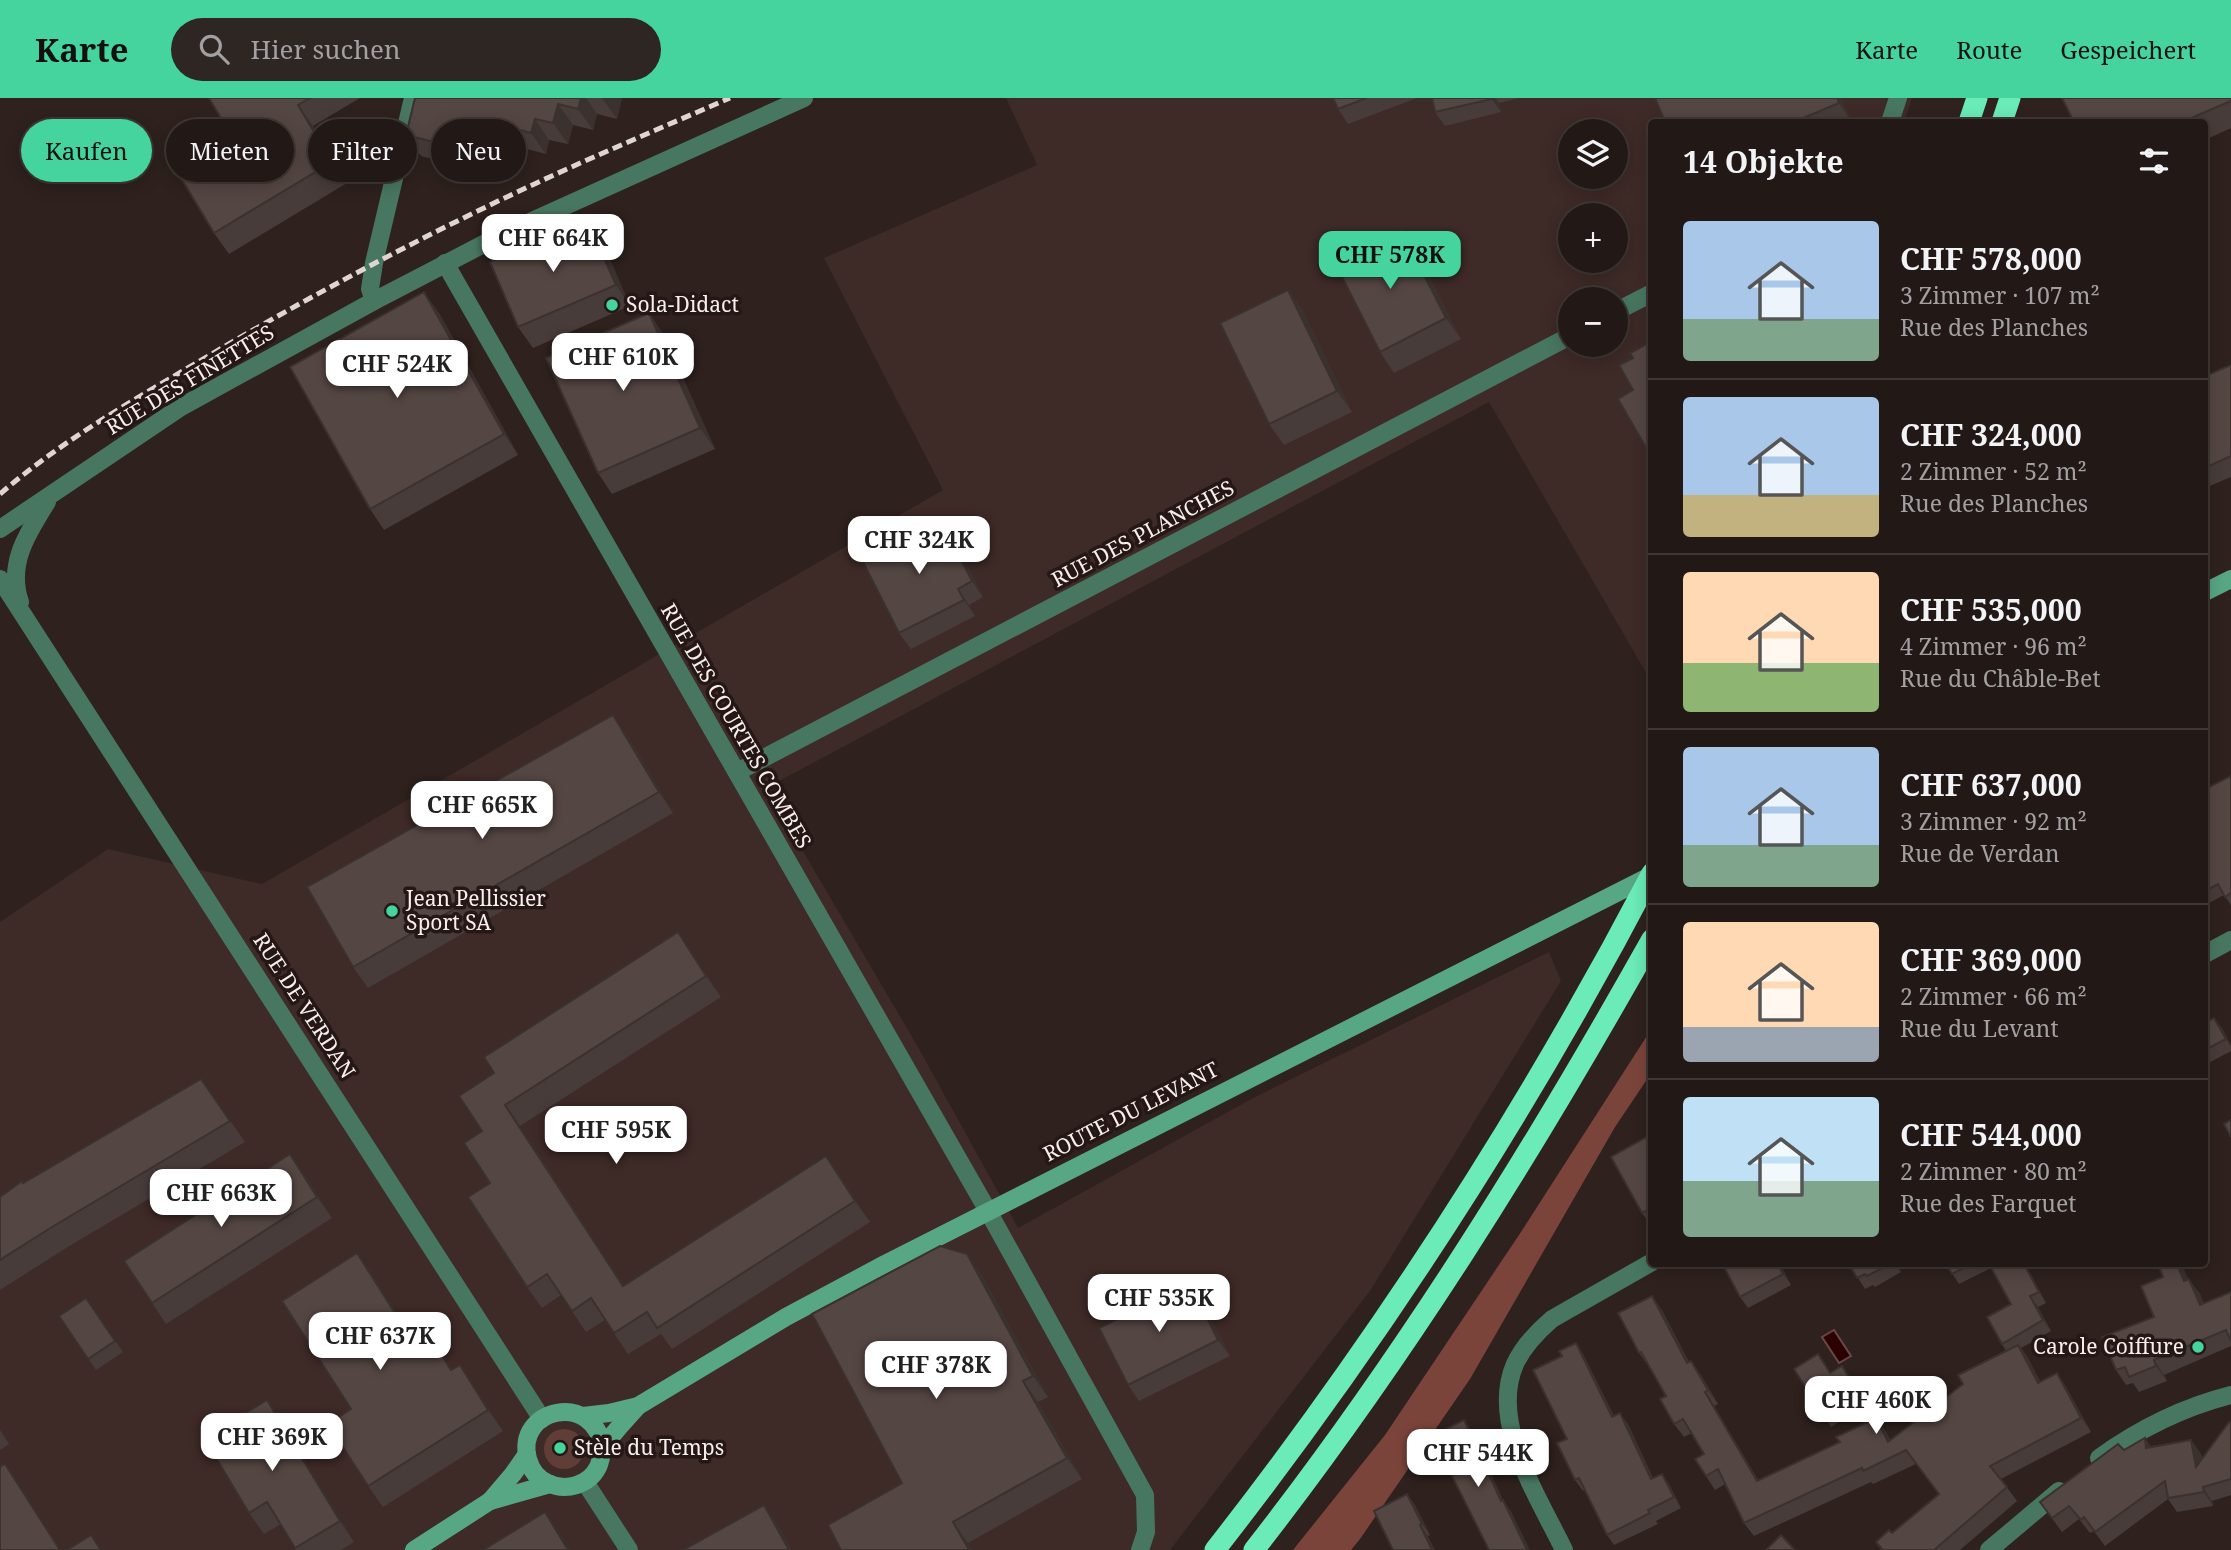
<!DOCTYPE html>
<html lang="de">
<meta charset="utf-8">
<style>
body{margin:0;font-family:"Noto Serif",serif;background:#2e2623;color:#f1f3f6;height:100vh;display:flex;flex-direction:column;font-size:26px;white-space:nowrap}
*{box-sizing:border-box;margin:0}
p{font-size:23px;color:#a2a0a1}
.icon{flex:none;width:38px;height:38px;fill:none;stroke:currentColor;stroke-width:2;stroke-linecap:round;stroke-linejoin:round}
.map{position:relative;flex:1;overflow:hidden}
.details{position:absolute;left:1648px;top:21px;width:560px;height:1148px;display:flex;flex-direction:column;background:#221916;border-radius:7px;box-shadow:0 4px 18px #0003,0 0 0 2px #3f3835}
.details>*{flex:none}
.banner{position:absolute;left:21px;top:21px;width:665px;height:63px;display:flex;gap:14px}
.buttons{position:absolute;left:1558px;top:21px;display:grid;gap:14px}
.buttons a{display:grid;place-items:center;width:70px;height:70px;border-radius:50%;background:#221916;box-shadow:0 4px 18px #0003,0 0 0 2px #3f3835;font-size:35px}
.price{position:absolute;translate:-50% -60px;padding:0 16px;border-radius:14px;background:#fff;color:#222;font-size:23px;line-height:46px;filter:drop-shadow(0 2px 4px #0008)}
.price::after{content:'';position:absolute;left:50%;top:42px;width:21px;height:16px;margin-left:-10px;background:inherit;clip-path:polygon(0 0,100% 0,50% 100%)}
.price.current{background:#46d49e;color:#111}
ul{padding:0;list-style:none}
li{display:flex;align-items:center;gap:21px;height:175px;padding:0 35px}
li+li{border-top:2px solid #3f3835}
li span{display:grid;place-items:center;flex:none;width:196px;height:140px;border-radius:7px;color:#555}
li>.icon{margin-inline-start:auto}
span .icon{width:84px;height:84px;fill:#fffc;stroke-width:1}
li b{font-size:30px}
h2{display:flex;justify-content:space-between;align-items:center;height:84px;padding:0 35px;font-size:30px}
.tag{padding:0 24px;border-radius:32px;background:#221916;box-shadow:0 4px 18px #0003,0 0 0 2px #3f3835;font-size:24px;line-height:63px}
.tag.current{background:#46d49e;color:#111}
header{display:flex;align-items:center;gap:42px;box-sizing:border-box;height:98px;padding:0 35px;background:#46d49e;color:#111}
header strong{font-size:33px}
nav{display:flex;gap:38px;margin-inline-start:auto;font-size:24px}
.search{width:490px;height:63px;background:#2e2623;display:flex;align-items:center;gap:18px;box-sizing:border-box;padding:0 24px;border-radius:38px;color:#a2a0a1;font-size:26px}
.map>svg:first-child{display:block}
.built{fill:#3e2a27;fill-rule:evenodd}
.green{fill:#603e37}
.forest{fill:#7b443b}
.water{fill:#2c0000;stroke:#694847;stroke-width:2}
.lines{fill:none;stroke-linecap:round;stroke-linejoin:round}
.street{stroke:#487761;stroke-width:18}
.secondary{stroke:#57a684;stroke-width:18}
.highway{stroke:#6aebb7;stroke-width:21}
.rail{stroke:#dfd5d3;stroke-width:5;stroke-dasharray:10 5;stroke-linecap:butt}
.wall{fill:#483c3a}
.shaded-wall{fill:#3b312f}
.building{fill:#544643;stroke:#3b312f;stroke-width:2}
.poi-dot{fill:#46d49e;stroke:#241715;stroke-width:2.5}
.labels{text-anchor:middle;stroke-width:7;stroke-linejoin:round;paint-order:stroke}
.poi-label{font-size:21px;fill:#f8efed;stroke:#241715;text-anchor:start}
.street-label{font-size:21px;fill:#f8efed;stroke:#241715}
</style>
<header>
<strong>Karte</strong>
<div class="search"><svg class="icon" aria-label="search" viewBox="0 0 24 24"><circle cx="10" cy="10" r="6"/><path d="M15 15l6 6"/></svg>Hier suchen</div>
<nav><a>Karte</a><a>Route</a><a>Gespeichert</a></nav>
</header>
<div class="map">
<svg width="2231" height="1452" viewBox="0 0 2231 1452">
<rect width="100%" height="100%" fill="#2e211e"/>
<path class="built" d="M1006 0H1912L1904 24H1652V585L1489 304 766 690 918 949 1018 1130 1253 1000 1549 854 1561 883 1370 1193 1170 1452H0V824L108 751 262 786 943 392 824 160 1037 67ZM1570 33H1615V79H1570ZM1570 117H1615V163H1570ZM1570 201H1615V247H1570Z"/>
<circle class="green" cx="564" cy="1351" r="20"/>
<path class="forest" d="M1652 930V974L1615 1029 1470 1281 1360 1441 1351 1452H1293L1385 1337 1521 1134Z"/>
<path class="water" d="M1834 1232 1851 1258 1839 1265 1822 1239Z"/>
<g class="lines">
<g class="street">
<path d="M1890 24 1898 0"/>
<path d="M445 165 988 1113 1145 1397 1146 1434 1140 1452"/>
<path d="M374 203 370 191 374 165 413 0"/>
<path d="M1615 214 1652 195"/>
<path d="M0 431 181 309 374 203 499 138 804 0"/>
<path d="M0 481 542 1321"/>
<path d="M20 504C7 466 27 436 47 404"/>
<path d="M737 674 1570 238"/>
<path d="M2205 856 2231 842"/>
<path d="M2099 1360C2139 1331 2184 1309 2231 1297"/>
<path d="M585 1384 629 1452"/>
<path d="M1564 1452C1539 1400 1489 1325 1515 1266 1523 1249 1538 1233 1552 1221L1652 1164"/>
<path d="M1989 1452 2059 1393"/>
</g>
<g class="secondary">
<path d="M2205 494 2231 481"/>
<path d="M583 1318 609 1315 638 1308 786 1219 885 1166 1652 777"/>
<path d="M603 1351C595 1292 514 1310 528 1361 531 1372 538 1381 548 1385 566 1394 589 1387 598 1369 601 1363 601 1355 604 1349 613 1334 627 1321 638 1308"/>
<path d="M490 1403 550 1386"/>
<path d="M414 1452 490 1403 513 1376 527 1356"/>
</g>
<g class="highway">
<path d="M1969 24 1977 0"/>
<path d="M2002 24 2010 0"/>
<path d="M1215 1452C1380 1241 1528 1012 1652 775"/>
<path d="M1254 1452C1404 1260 1533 1053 1652 841"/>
</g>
<path class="rail" d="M0 396C60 344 130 304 198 264 293 208 389 156 488 108 568 69 649 35 730 0"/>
</g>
<g class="wall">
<path d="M209 0H360L313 28 347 85 229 156 214 135 234 42Z"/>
<path d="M415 0H622L617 21 597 16 593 32 573 27 568 46 549 42 546 56 527 51 523 68 503 63 499 78 421 58 406 37Z"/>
<path d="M1333 0H1417L1348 26 1338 11Z"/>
<path d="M1432 0H1519L1499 5 1501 14 1445 28 1435 14Z"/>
<path d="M1841 0 1850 21 1843 24H1665Z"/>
<path d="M2231 0V30L2205 42V24H2074Z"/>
<path d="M587 122 602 143 630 208 533 250 518 229Z"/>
<path d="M1401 132 1416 153 1461 241 1394 275 1380 254Z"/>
<path d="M1288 192 1303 213 1352 314 1284 347 1269 326Z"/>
<path d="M439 215 518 357 384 432 370 411Z"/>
<path d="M649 215 663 236 715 351 612 396 598 375Z"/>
<path d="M2231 267V379L2205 390V278Z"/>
<path d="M952 438 983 499 969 507 975 518 911 551 899 535Z"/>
<path d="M628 638 673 715 368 890 353 869Z"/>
<path d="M2231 678V807L2224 797 2205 807V691Z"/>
<path d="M678 834 721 899 520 1028 624 1188 826 1058 870 1124 672 1251 661 1236 628 1256 605 1222 586 1234 561 1197 542 1210 527 1189 490 1085 482 1033 494 975Z"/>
<path d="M2205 925 2222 930 2231 948V953L2205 967Z"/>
<path d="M201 981 245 1044 66 1150 0 1192V1099Z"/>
<path d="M1652 1036V1129L1642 1115Z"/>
<path d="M305 1077 332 1120 166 1226 152 1205Z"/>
<path d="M357 1155 424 1259 452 1272 460 1267 503 1333 383 1409 368 1388 351 1311Z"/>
<path d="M1726 1166H1780L1791 1187 1748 1210 1740 1199Z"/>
<path d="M1849 1166H1896L1901 1174 1875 1189 1873 1187 1865 1191Z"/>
<path d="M1946 1166H2020L2021 1168 2024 1166 2031 1177 2046 1205 2038 1209 2051 1233 2021 1250 2028 1260 2040 1284 2057 1275 2066 1289 2091 1334 2001 1381 2017 1403 1960 1452H1881L1876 1444 1892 1435 1939 1396 1916 1366 1873 1386 1871 1384 1754 1438 1744 1425 1725 1386 1715 1392 1706 1378 1704 1356 1692 1335 1684 1339 1674 1326 1666 1298 1649 1269 1639 1255 1662 1212 1689 1264 1701 1277 1718 1306 1714 1308 1758 1382 1840 1344 1876 1320 1886 1334 1890 1342 2006 1253 2002 1246 2011 1206 1991 1170 1959 1186Z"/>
<path d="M982 1177 1048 1299 1038 1304 1082 1381 968 1445 972 1452H841L902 1385Z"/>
<path d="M2188 1182 2200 1196 2204 1206 2231 1194V1248L2164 1277 2167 1283 2139 1294 2133 1285 2126 1287 2116 1272 2154 1219Z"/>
<path d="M86 1200 123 1254 96 1272 59 1218Z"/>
<path d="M1201 1201 1230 1258 1139 1303 1128 1287Z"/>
<path d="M1576 1245 1583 1256 1614 1318 1628 1326 1653 1380 1669 1386 1681 1410 1656 1423 1658 1426 1614 1447 1607 1437 1585 1392 1583 1393 1575 1382 1567 1341 1562 1258Z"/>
<path d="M1831 1275 1849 1279 1867 1306 1831 1329 1824 1318Z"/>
<path d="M267 1302 281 1323 354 1444 341 1452H296L281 1426 264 1436 249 1415Z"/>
<path d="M2231 1325V1397L2212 1403 2213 1408 2177 1414 2168 1401 2105 1448 2094 1433 2090 1435 2079 1421 2062 1434 2040 1404 2124 1352 2191 1342 2201 1356 2202 1361Z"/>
<path d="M0 1332 9 1346 0 1352Z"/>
<path d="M1407 1396 1415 1407 1430 1437 1393 1452Z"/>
</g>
<g class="shaded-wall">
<path d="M581 0H586L597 16 593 32 578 11Z"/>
<path d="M602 0H622L617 21Z"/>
<path d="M1491 0H1495L1499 5 1501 14Z"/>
<path d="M1837 0H1841L1850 21 1839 5Z"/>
<path d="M558 6 573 27 568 46 553 25Z"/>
<path d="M298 7 313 28 347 85 332 64Z"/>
<path d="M535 21 549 42 546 56 531 35Z"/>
<path d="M513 30 527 51 523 68 509 47Z"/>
<path d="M488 42 503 63 499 78 485 57Z"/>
<path d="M587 122 602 143 630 208 616 187Z"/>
<path d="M1401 132 1416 153 1461 241 1446 220Z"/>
<path d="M1288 192 1303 213 1352 314 1337 293Z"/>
<path d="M424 194 439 215 518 357 504 336Z"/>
<path d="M649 215 663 236 715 351 700 330Z"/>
<path d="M941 422 952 438 983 499 972 483Z"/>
<path d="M958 491 969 507 975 518 964 502Z"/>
<path d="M613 617 628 638 673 715 659 694Z"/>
<path d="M678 834 693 855 721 899 706 878Z"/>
<path d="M2214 920 2222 930 2231 949 2226 941Z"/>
<path d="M505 1007 520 1028 638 1209 623 1188Z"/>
<path d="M290 1056 305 1077 332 1120 317 1099Z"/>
<path d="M826 1058 870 1124 855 1103Z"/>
<path d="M357 1155 372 1176 438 1280 423 1259Z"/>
<path d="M967 1156 982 1177 1048 1299 1033 1278Z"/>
<path d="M1778 1166H1780L1791 1187 1783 1176Z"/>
<path d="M2024 1166 2031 1177 2046 1205 2039 1194Z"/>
<path d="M2177 1166H2182L2195 1198 2184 1183Z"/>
<path d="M2189 1181 2200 1196 2210 1222 2200 1207Z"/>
<path d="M1190 1185 1201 1201 1230 1258 1218 1242Z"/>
<path d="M1652 1198 1662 1212 1696 1279 1687 1265Z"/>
<path d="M2030 1198 2038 1209 2051 1233 2043 1222Z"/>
<path d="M1576 1245 1583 1256 1620 1330 1612 1319Z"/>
<path d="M2018 1247 2028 1260 2048 1298 2038 1285Z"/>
<path d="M2154 1262 2164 1277 2167 1283 2156 1268Z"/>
<path d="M1691 1263 1701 1277 1718 1306 1708 1292Z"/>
<path d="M460 1267 474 1288 503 1333 488 1312Z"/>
<path d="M2057 1275 2066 1289 2091 1334 2081 1320Z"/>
<path d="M1023 1283 1038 1304 1082 1381 1067 1360Z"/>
<path d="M1705 1294 1714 1308 1767 1397 1757 1383Z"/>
<path d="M267 1302 281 1323 354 1444 340 1423Z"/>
<path d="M1620 1315 1628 1326 1658 1392 1651 1381Z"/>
<path d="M1876 1320 1886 1334 1897 1357 1888 1344Z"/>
<path d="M1464 1322 1472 1333 1504 1404 1511 1413 1530 1452H1527L1501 1403Z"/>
<path d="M2145 1340 2155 1354 2146 1350Z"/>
<path d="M2191 1342 2201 1356 2205 1382 2196 1369Z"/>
<path d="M5 1366 19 1387 61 1452H60Z"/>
<path d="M1662 1376 1669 1386 1681 1410 1674 1399Z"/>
<path d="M2203 1389 2212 1403 2213 1408 2204 1394Z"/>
<path d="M1407 1396 1415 1407 1430 1437 1422 1426Z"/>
<path d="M764 1407 779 1428 792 1452H789Z"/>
<path d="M545 1414 560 1435 570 1452H568Z"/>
<path d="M953 1424 968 1445 972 1452H969Z"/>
<path d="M1420 1427 1428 1438 1435 1452H1432Z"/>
</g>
<g class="building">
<path d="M209 0H310L298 7 332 64 214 135 178 75 234 42Z"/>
<path d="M415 0H581L578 11 558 6 553 25 535 21 531 35 513 30 509 47 488 42 485 57 406 37Z"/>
<path d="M1333 0H1367L1338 11Z"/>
<path d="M1432 0H1491L1492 1 1435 14Z"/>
<path d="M1655 0H1837L1839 5 1794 24H1665Z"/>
<path d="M2062 0H2231V3L2182 24H2074Z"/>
<path d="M587 122 616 187 518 229 490 164Z"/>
<path d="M1401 132 1446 220 1380 254 1335 165Z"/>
<path d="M1288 192 1337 293 1269 326 1220 225Z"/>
<path d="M424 194 504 336 370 411 290 269Z"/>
<path d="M649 215 700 330 598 375 546 260Z"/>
<path d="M1652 243V360L1618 301 1633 292 1619 267 1633 260 1630 255Z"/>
<path d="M2231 267V358L2205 370V278Z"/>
<path d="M941 422 972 483 958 491 964 502 899 535 862 462Z"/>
<path d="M613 617 659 694 353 869 307 789Z"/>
<path d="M2231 678V795L2225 799 2218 786 2205 793V691Z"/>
<path d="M678 834 706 878 505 1007 623 1188 826 1058 855 1103 657 1230 647 1214 614 1235 591 1200 572 1213 547 1176 527 1189 468 1099 490 1085 464 1045 482 1033 459 998 494 975 484 959Z"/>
<path d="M2214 920 2226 941 2205 952V925Z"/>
<path d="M201 981 230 1023 52 1129 0 1162V1099L22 1083 23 1085Z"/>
<path d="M2231 1022V1039L2224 1026Z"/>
<path d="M1652 1036V1110L1642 1115 1611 1059Z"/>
<path d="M290 1056 317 1099 152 1205 124 1163Z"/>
<path d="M940 1148 967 1156 1033 1278 1023 1283 1067 1360 953 1424 969 1452H841L828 1427 902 1385 812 1216Z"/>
<path d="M357 1155 423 1259 437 1250 451 1272 460 1267 488 1312 368 1388 328 1326 351 1311 282 1203Z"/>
<path d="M1726 1166H1778L1783 1176 1740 1199 1723 1167Z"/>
<path d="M1849 1166H1890L1867 1178 1865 1176 1857 1180Z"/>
<path d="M1946 1166H1971L1952 1176Z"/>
<path d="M1989 1166H2018L2020 1169 2024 1166 2039 1194 2030 1198 2043 1222 2002 1246 1987 1219 2011 1206Z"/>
<path d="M2158 1166H2177L2184 1183 2189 1181 2200 1207 2231 1194V1243L2226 1232 2154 1262 2156 1268 2129 1279 2125 1269 2116 1272 2102 1239 2154 1219 2141 1188 2163 1179Z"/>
<path d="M1190 1185 1218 1242 1128 1287 1099 1230Z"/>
<path d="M1652 1198 1687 1265 1691 1263 1708 1292 1705 1294 1757 1383 1840 1344 1836 1339 1876 1320 1888 1344 1963 1286 1958 1277 2018 1247 2038 1285 2057 1275 2081 1320 1990 1368 2007 1389 1934 1452H1881L1882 1451 1876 1444 1889 1432 1892 1435 1939 1396 1906 1352 1863 1373 1862 1370 1744 1425 1718 1371 1706 1378 1695 1361 1704 1356 1683 1321 1674 1326 1660 1301 1666 1298 1641 1254 1639 1255 1618 1215Z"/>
<path d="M86 1200 115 1243 88 1261 59 1218Z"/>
<path d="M1576 1245 1612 1319 1620 1315 1651 1381 1662 1376 1674 1399 1648 1412 1650 1415 1607 1437 1579 1380 1575 1382 1557 1345 1567 1341 1533 1272 1562 1258 1559 1253Z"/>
<path d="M1818 1256 1830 1275 1842 1268 1859 1296 1824 1318 1794 1271Z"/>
<path d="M267 1302 340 1423 295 1450 267 1404 249 1415 204 1340Z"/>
<path d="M1464 1322 1501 1403 1503 1402 1527 1452H1489L1432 1338Z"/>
<path d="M2229 1324 2231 1325V1381L2203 1389 2204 1394 2168 1400 2165 1383 2095 1434 2084 1419 2081 1422 2069 1408 2052 1420 2040 1404 2118 1346 2124 1352 2145 1340 2146 1350 2191 1342 2196 1369Z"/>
<path d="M5 1366 60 1452H0V1369Z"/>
<path d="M1407 1396 1422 1426 1420 1427 1432 1452H1393L1374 1413Z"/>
<path d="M764 1407 789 1452H683Z"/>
<path d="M545 1414 568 1452H483Z"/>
<path d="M91 1437 101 1452H67Z"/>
<path d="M1781 1437 1795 1452H1766Z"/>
</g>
<g class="poi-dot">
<circle cx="612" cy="207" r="7"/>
<circle cx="392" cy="813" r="7"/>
<circle cx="2198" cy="1249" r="7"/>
<circle cx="560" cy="1350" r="7"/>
</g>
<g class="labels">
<g class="poi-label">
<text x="626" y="214">Sola-Didact</text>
<text x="406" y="808">Jean Pellissier<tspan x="406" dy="24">Sport SA</tspan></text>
<text x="2184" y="1256" text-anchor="end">Carole Coiffure</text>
<text x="574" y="1357">Stèle du Temps</text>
</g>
<g class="street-label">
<text transform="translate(190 282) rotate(-31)" y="7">RUE DES FINETTES</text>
<text transform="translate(1143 436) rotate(-28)" y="7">RUE DES PLANCHES</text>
<text transform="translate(736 628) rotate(60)" y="7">RUE DES COURTES COMBES</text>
<text transform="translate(304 908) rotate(57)" y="7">RUE DE VERDAN</text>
<text transform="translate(1131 1014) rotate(-27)" y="7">ROUTE DU LEVANT</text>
</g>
</g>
</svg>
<div class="buttons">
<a><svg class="icon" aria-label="layers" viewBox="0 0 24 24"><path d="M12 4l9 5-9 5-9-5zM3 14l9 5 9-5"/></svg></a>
<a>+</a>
<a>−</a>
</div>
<b class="price" style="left:553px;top:176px">CHF 664K</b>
<b class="price current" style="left:1390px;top:193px">CHF 578K</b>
<b class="price" style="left:623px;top:295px">CHF 610K</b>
<b class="price" style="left:397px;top:302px">CHF 524K</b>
<b class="price" style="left:919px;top:478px">CHF 324K</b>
<b class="price" style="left:482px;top:743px">CHF 665K</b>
<b class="price" style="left:616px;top:1068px">CHF 595K</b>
<b class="price" style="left:221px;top:1131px">CHF 663K</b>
<b class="price" style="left:1159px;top:1236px">CHF 535K</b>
<b class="price" style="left:380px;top:1274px">CHF 637K</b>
<b class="price" style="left:936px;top:1303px">CHF 378K</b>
<b class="price" style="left:1876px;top:1338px">CHF 460K</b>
<b class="price" style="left:272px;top:1375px">CHF 369K</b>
<b class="price" style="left:1478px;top:1391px">CHF 544K</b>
<div class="banner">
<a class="tag current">Kaufen</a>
<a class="tag">Mieten</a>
<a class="tag">Filter</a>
<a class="tag">Neu</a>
</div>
<section class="details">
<h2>14 Objekte<svg class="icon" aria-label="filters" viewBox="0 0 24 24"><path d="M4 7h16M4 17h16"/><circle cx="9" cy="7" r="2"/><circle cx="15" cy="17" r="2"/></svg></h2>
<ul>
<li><span style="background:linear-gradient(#a9c7e8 70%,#7fa58c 0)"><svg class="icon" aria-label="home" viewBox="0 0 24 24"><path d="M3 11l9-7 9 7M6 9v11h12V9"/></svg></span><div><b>CHF 578,000</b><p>3 Zimmer · 107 m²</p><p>Rue des Planches</p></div></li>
<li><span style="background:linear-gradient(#a9c7e8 70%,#c2b280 0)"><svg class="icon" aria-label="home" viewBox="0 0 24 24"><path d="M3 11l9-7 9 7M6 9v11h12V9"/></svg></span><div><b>CHF 324,000</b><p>2 Zimmer · 52 m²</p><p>Rue des Planches</p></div></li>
<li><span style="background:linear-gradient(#ffd9b3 65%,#8fb573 0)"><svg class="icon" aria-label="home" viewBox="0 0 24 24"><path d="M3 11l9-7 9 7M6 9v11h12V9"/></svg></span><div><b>CHF 535,000</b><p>4 Zimmer · 96 m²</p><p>Rue du Châble-Bet</p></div></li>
<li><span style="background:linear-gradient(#a9c7e8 70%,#7fa58c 0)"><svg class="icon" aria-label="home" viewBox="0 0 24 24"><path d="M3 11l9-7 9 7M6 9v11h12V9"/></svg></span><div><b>CHF 637,000</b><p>3 Zimmer · 92 m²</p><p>Rue de Verdan</p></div></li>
<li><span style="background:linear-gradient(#ffd9b3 75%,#9aa5b1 0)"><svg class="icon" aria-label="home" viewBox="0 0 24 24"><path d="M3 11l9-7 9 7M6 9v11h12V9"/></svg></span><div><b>CHF 369,000</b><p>2 Zimmer · 66 m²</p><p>Rue du Levant</p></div></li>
<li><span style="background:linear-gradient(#bfe0f5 60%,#7fa58c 0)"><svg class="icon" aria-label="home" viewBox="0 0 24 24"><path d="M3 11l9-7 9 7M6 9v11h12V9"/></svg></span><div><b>CHF 544,000</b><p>2 Zimmer · 80 m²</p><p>Rue des Farquet</p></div></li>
</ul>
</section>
</div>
